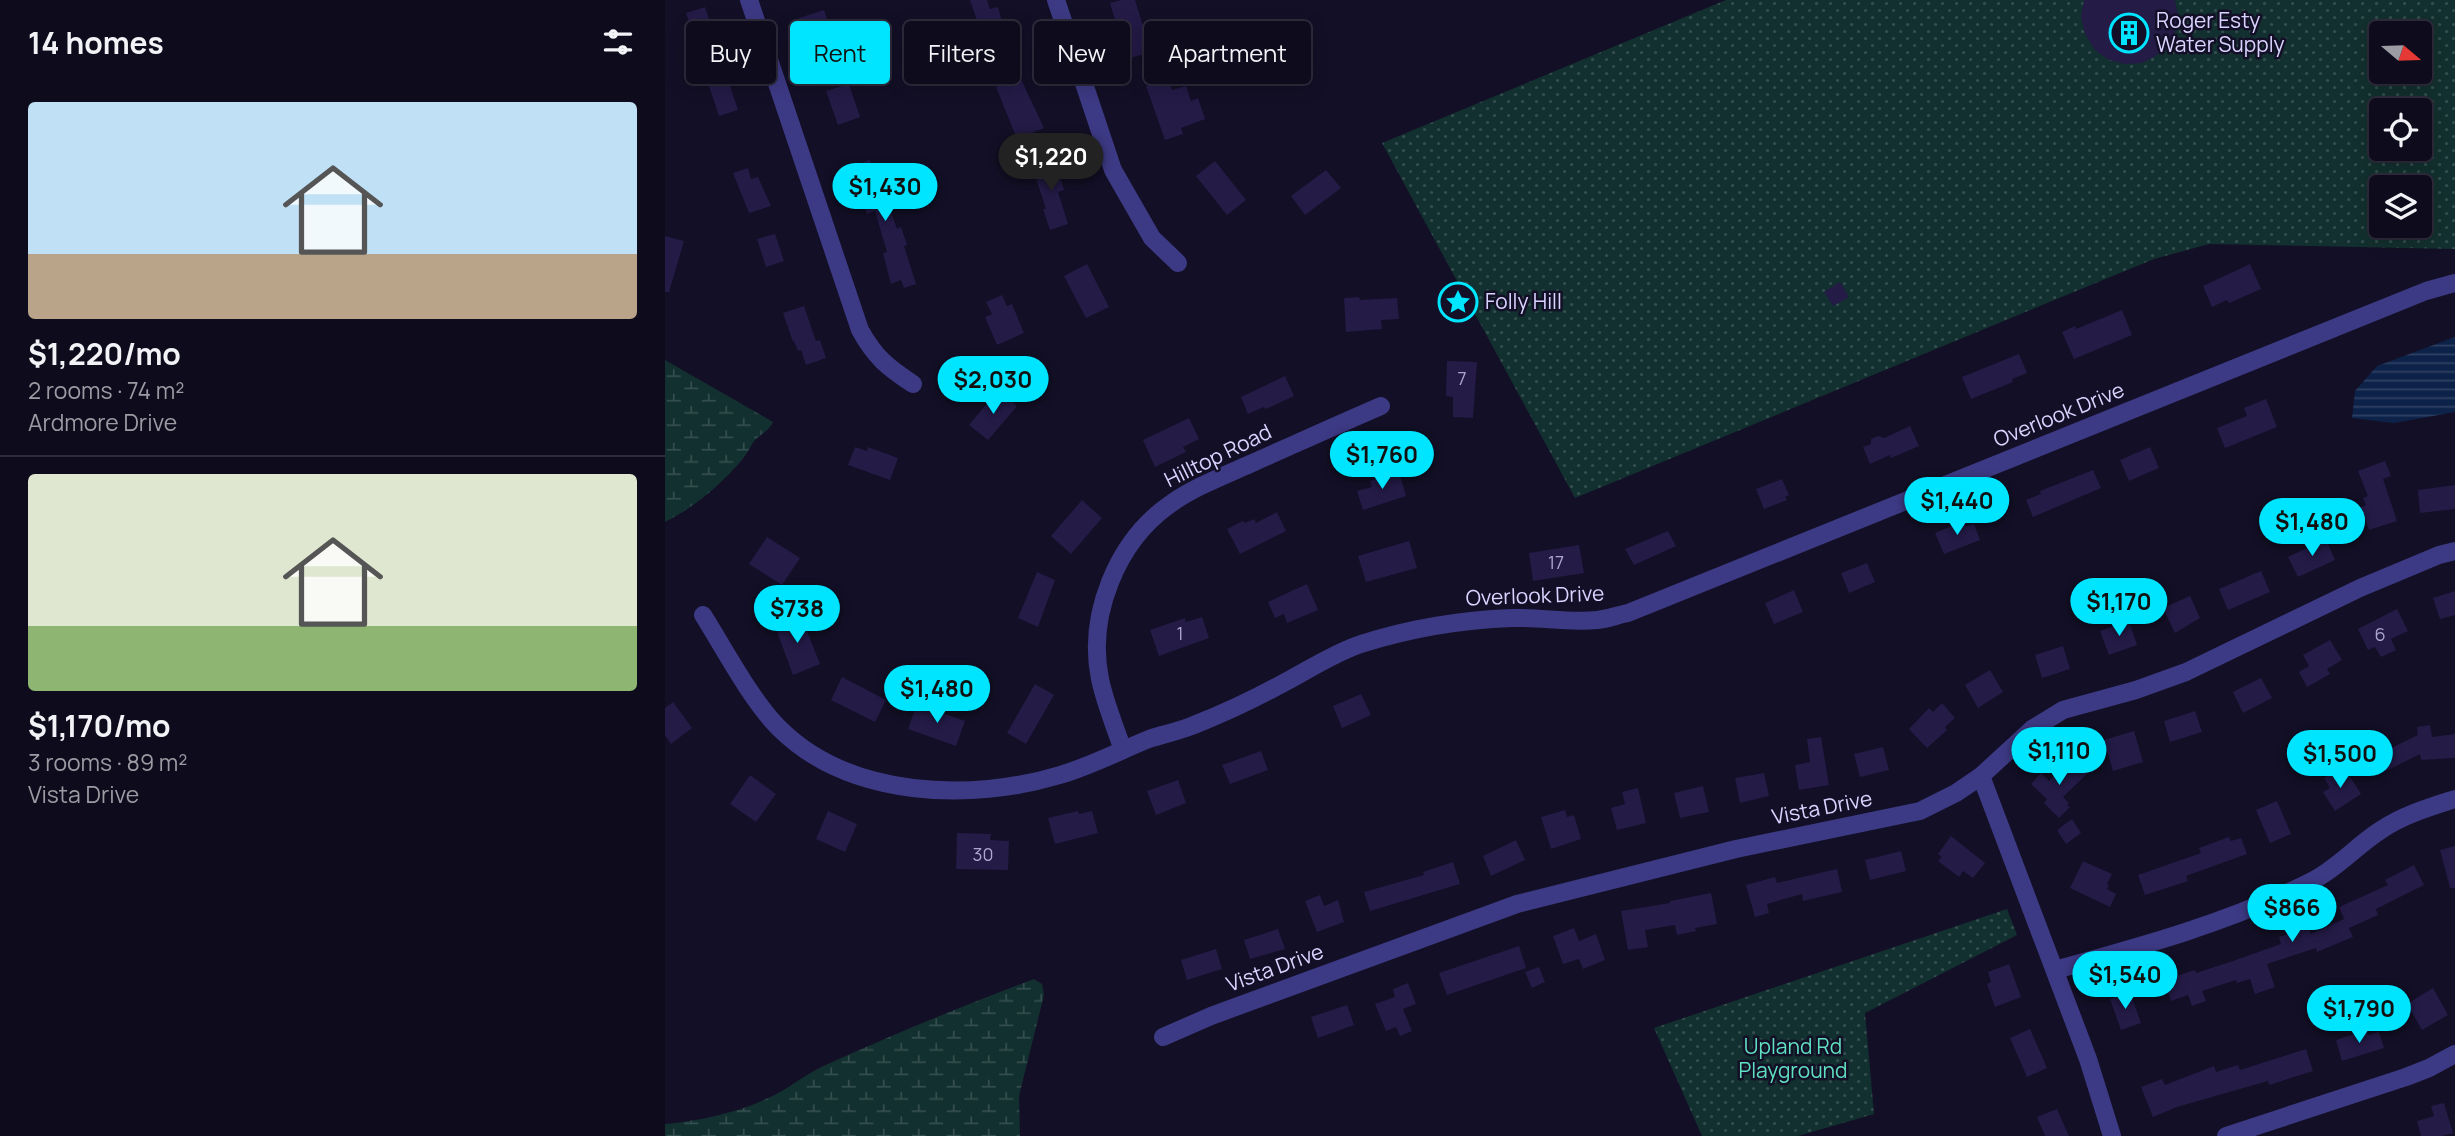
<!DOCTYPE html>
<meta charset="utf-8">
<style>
body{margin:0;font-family:Manrope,sans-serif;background:#171425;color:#f1f3f6;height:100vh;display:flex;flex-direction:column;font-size:26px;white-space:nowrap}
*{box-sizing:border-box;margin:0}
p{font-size:23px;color:#9b9ba3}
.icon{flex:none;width:38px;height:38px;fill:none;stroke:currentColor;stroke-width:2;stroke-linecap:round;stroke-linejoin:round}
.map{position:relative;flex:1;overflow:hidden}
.drawer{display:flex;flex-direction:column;background:#0e0b1c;width:665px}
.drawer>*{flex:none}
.hud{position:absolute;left:21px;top:21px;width:665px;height:63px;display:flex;gap:14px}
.needle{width:46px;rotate:109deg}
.controls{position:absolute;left:1704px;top:21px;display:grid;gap:14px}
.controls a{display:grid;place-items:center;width:63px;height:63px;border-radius:7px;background:#0e0b1c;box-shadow:0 4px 18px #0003,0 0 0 2px #2e2b3b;font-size:35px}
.price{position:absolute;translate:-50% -60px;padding:0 16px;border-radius:24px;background:#00e5ff;color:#111;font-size:23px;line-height:46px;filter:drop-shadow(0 2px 4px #0008)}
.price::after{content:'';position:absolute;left:50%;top:42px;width:21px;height:16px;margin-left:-10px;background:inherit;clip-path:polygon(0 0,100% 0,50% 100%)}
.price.active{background:#222;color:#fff}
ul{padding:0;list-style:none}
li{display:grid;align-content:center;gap:14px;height:371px;padding:0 28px}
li+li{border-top:2px solid #2e2b3b}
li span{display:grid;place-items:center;height:217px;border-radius:7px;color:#555}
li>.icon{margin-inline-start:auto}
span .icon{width:126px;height:126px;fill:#fffc;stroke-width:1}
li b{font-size:30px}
h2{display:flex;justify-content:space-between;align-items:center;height:84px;padding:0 28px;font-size:30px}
.chip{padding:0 24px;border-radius:7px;background:#0e0b1c;box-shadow:0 4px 18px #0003,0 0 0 2px #2e2b3b;font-size:24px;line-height:63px}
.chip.active{background:#00e5ff;color:#111}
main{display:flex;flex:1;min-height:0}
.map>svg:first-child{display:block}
.wetland{fill:url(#wetland-marsh)}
.park{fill:url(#park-dots);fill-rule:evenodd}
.water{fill:url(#water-rules)}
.building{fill:#241b47}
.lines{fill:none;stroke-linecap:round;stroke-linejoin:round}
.street{stroke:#3d3a85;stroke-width:18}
.labels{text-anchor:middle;stroke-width:5;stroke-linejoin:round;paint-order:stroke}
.number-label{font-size:18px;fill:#aca6d1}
.poi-label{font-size:21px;fill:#d9d4ff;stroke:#130f26;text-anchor:start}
.street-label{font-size:21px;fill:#d9d4ff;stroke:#130f26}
.park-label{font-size:21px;fill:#5fe0c0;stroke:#130f26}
</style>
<main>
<section class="drawer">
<h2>14 homes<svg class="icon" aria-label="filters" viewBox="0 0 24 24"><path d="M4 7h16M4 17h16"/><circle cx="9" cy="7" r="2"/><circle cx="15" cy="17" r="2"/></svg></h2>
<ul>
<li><span style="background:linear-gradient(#bfe0f5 70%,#b9a48a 0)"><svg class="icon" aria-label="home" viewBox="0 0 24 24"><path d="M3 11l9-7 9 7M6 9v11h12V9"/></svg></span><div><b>$1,220/mo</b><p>2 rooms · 74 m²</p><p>Ardmore Drive</p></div></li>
<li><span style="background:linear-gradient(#dfe7d0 70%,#8fb573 0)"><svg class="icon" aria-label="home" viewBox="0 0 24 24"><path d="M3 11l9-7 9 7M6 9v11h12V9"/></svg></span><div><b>$1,170/mo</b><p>3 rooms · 89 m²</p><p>Vista Drive</p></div></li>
</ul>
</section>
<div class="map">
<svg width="1790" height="1136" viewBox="0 0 1790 1136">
<defs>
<pattern id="wetland-marsh" width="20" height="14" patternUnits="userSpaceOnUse" patternTransform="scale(1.75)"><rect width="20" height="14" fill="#12302f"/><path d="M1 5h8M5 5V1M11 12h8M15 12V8" fill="none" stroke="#344d4e"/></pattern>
<pattern id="park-dots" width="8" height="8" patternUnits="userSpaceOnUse" patternTransform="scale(1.75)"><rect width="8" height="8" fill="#12302f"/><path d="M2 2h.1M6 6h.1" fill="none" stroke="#344d4e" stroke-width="1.8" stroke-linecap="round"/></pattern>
<pattern id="water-rules" width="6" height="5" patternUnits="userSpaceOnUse" patternTransform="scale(1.75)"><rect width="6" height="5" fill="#0c2248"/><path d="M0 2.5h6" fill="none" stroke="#2f4163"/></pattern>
</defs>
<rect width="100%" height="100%" fill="#130f26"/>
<g class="wetland">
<path d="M0 360 108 422C103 432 96 434 89 441 85 447 82 454 77 460 55 485 30 507 0 522Z"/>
<path d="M369 979 377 984 379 995 354 1096 355 1136H0V1124C40 1120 81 1111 117 1091 132 1082 146 1071 163 1064 231 1033 300 1005 369 979Z"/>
</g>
<g class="park">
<path d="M1061 0H1790V249L1544 244 1489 259 910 498 717 143ZM1717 33H1755V72H1717ZM1717 110H1755V149H1717ZM1717 187H1755V226H1717Z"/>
<path d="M1342 909 1352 935 1200 1013 1209 1114 1133 1136H1037L989 1028Z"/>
</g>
<path class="water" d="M1790 337V412L1729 423 1687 418 1690 391 1712 366Z"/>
<g class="building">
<path d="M305 0H322L325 9 333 7 346 54 326 61Z"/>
<path d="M456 0H470L486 52 465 58 459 40 456 41 445 3Z"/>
<path d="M1419 0H1510L1513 15 1510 32 1502 46 1489 57 1477 63 1460 64 1444 60 1430 50 1420 34 1416 17Z"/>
<path d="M40 7 48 31 29 37 21 13Z"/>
<path d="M159 10 175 58 155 64 149 47 147 48 143 35 140 36 134 18Z"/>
<path d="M41 40 47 57 28 63 23 46Z"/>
<path d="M355 77 379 128 352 139 331 87Z"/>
<path d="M503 79 507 90 521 86 526 101 533 98 540 119 516 128 518 134 500 140 481 86Z"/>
<path d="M63 80 73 110 54 116 44 86Z"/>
<path d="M184 84 195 117 173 125 161 91Z"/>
<path d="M390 159 399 190 393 192 403 224 385 230 378 209H381L367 166Z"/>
<path d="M205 160 213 182 223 179 228 192 220 195 232 229 236 227 242 245 239 246 251 284 239 288 236 280 226 284 218 253 222 252 210 211 202 214 186 167Z"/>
<path d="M550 161 581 200 562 215 531 176Z"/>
<path d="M83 168 86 179 93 177 106 206 84 213 68 173Z"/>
<path d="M661 170 676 188 640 215 626 196Z"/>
<path d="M110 234 119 261 101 267 92 239Z"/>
<path d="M0 236 19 241 4 292H0Z"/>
<path d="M422 264 444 307 421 318 399 276Z"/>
<path d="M1585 264 1596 289 1564 303 1562 300 1547 307 1538 286Z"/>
<path d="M1175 282 1184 297 1168 306 1159 292Z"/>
<path d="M337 295 342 306 347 304 359 333 332 345 320 317 327 314 321 302Z"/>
<path d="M694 297 695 300 732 298 734 319 716 320 717 329 681 332 679 298Z"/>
<path d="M139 306 151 341 155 340 161 358 141 365 136 350 133 351 129 341 128 342 118 313Z"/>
<path d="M1457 310 1467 335 1409 359 1397 332 1410 326 1411 329Z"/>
<path d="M1354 354 1362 373 1347 379 1348 382 1306 399 1297 377Z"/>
<path d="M782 361 812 362 808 418 788 417V397L781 396Z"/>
<path d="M620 376 629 396 601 409 599 407 583 414 576 397Z"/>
<path d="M337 393 352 406 323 440 304 425 325 400 329 403Z"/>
<path d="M1601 399 1612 427 1560 448 1552 428 1582 416 1579 408Z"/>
<path d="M524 418 534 439 518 447 521 452 490 467 478 440Z"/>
<path d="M1245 426 1254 446 1226 458 1225 455 1205 464 1198 447 1206 444V439L1213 436 1219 438Z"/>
<path d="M190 447 202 451 203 447 233 458 225 480 183 465Z"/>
<path d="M1485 447 1494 468 1464 481 1455 460Z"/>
<path d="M1720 461 1726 476 1718 479 1732 521 1704 530 1696 507 1701 505 1698 498 1703 496 1693 471Z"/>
<path d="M1428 470 1436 488 1368 517 1361 500 1376 494 1375 491Z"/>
<path d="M734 472 741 496 698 510 692 491 707 487 705 481Z"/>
<path d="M1117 479 1124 495 1120 497 1122 500 1099 509 1091 489Z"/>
<path d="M1790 485V509L1755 513 1753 490Z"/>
<path d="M417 500 437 518 406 554 386 536Z"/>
<path d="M612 512 621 531 575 554 562 529 578 521 580 523 589 519 591 523Z"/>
<path d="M1299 521 1301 526 1309 524 1315 540 1279 554 1270 533Z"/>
<path d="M1003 531 1011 546 969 565 960 549Z"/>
<path d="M102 537 135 558 117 585 84 564Z"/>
<path d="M1661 539 1670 560 1633 577 1623 557Z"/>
<path d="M744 541 752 568 701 582 693 556Z"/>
<path d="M914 545 919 573 868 581 864 553Z"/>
<path d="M1202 563 1210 582 1184 593 1176 573Z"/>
<path d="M1596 571 1605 592 1563 610 1554 589Z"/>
<path d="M372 572 390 580 373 627 353 618Z"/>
<path d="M642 584 653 610 622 623 619 614 610 618 603 602Z"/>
<path d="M1129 590 1138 612 1109 624 1100 603Z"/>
<path d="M1790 591V615L1775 619 1768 598Z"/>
<path d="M1525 596 1535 618 1510 633 1498 608Z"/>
<path d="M1732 609 1743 631 1726 639 1731 650 1716 657 1710 647 1703 650 1693 629Z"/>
<path d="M136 616 155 664 128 675 110 626Z"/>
<path d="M537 617 544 638 494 656 485 630 520 618 521 622Z"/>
<path d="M1464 621 1472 645 1444 655 1435 631Z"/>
<path d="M1665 640 1677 660 1662 669 1665 674 1642 687 1634 672 1644 666 1638 655Z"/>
<path d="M1398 646 1405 669 1377 678 1370 655Z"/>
<path d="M1325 670 1338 692 1313 708 1300 685Z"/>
<path d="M177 677 221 700 210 722 166 700Z"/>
<path d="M1596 678 1607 698 1578 713 1568 692Z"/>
<path d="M370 684 389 695 361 744 342 733Z"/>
<path d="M696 694 706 715 677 728 668 706Z"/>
<path d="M8 702 27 728 6 744 0 735V708Z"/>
<path d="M1277 703 1290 718 1280 727 1282 730 1262 748 1244 729 1264 708 1268 712Z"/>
<path d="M252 704 300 721 291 746 243 729Z"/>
<path d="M1530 711 1537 732 1505 742 1499 721Z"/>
<path d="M1765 725 1767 737 1790 734V758L1756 760 1755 754 1713 775 1699 746 1718 737 1724 749 1753 735 1752 727Z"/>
<path d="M1469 731 1478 762 1448 771 1439 740Z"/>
<path d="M1156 737 1164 785 1134 790 1130 765 1145 762 1142 739Z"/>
<path d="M1218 747 1224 770 1195 777 1189 754Z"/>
<path d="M596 751 603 770 565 784 557 765Z"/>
<path d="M1406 759 1422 774 1398 797 1404 803 1402 805 1405 807 1394 818 1379 803 1382 799 1366 784 1376 773 1384 781Z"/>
<path d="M1675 769 1680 778 1684 775 1696 794 1670 811 1658 792 1665 788 1659 778Z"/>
<path d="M1099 773 1104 796 1075 803 1070 778Z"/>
<path d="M85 775 111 794 91 822 65 804Z"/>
<path d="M513 780 521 803 491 815 482 791Z"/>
<path d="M1038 786 1044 812 1015 818 1009 793Z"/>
<path d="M973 788 981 823 952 830 946 808 960 804 957 792Z"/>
<path d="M1612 801 1626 834 1605 843 1591 810Z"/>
<path d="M900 810 902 817 909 815 916 839 886 849 876 817Z"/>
<path d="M163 811 192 824 180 852 151 839Z"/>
<path d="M413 811 414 814 427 811 433 833 390 844 383 818Z"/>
<path d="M1407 819 1416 833 1401 844 1392 830Z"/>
<path d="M292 833 326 834 325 840 344 841 343 870 291 869Z"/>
<path d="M1286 836 1320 863 1308 878 1298 871 1294 877 1273 861 1277 857 1273 854Z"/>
<path d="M1564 837 1566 841 1576 838 1582 854 1521 876 1523 881 1480 895 1473 875 1536 853 1534 848Z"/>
<path d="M851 840 860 860 826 876 818 856Z"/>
<path d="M1790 846V888H1785L1775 850Z"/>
<path d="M1236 851 1241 871 1205 880 1200 860Z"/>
<path d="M1418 861 1447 874 1442 884 1444 885 1442 889 1451 894 1445 907 1405 888Z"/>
<path d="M788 862 795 884 705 911 699 892 759 875 758 872Z"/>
<path d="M1749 865 1759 885 1711 909 1713 915 1684 928 1688 937 1652 952 1651 948 1602 964 1610 987 1590 994 1585 979 1572 983 1571 980 1537 991 1541 1001 1527 1006 1523 995 1506 1001 1499 980 1530 970 1531 973 1565 962 1616 944 1614 937 1644 928 1646 934 1679 919 1674 907 1723 885 1720 880Z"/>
<path d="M1172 869 1177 892 1138 901 1137 894 1102 904 1104 913 1090 917 1081 885 1110 877 1112 883Z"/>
<path d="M1046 893 1052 924 1030 928 1031 931 1012 935 1010 925 980 930 983 947 963 950 956 911 1005 903V901Z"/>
<path d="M655 895 659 906 673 900 679 922 652 932 640 901Z"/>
<path d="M909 928 914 941 931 934 940 960 918 969 914 959 898 964 888 936Z"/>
<path d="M613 929 620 949 585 959 579 940Z"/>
<path d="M854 946 861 968 782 995 774 973Z"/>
<path d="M551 949 557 969 522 980 516 960Z"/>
<path d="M1344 964 1356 997 1330 1007 1322 984 1326 982 1323 972Z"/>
<path d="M874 967 880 982 867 988 860 972Z"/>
<path d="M743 983 751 1004 738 1009 747 1031 735 1036 731 1027 721 1031 710 1004 730 997 728 989Z"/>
<path d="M1768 988 1783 1015 1757 1030 1742 1004Z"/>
<path d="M1465 992 1476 1023 1456 1030 1445 999Z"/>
<path d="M682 1005 689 1025 653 1038 646 1017Z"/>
<path d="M1365 1029 1382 1068 1362 1077 1345 1038Z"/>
<path d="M1702 1030 1703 1035 1714 1032 1719 1048 1677 1061 1671 1040Z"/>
<path d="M1641 1049 1648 1071 1604 1085 1603 1081 1512 1107 1488 1117 1476 1087 1497 1079 1500 1085 1549 1066 1551 1072 1573 1065 1575 1070Z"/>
<path d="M1779 1103 1788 1133 1777 1136H1756L1752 1121 1769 1116 1766 1106Z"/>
<path d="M1392 1109 1404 1136H1380L1372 1117Z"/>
</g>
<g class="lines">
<g class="street">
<path d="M84 0 195 330C210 357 222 367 248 384"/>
<path d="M391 0 448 170 487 238 513 263"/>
<path d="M38 615C59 648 87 702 115 729 185 798 306 802 395 775 426 766 454 751 484 739 499 734 515 731 529 725 557 714 585 701 611 687 639 673 666 654 696 644 746 628 795 620 847 618 875 617 904 623 932 620 942 619 953 615 963 613L1761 291 1790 283"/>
<path d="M458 750C450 727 440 703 435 679 422 615 452 542 504 505 527 488 558 476 585 464 628 445 672 425 716 406"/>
<path d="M1316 776 1423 1059 1447 1136"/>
<path d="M1390 970C1478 946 1565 922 1647 881 1673 868 1692 845 1716 830 1738 815 1765 807 1790 799"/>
<path d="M498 1037 546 1016 852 904 1071 849 1255 811 1291 793 1316 776 1367 729 1398 710 1471 690 1521 672 1695 588 1774 555 1790 551"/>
<path d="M1561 1136 1741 1077 1764 1068 1790 1054"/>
</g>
</g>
<defs>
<symbol id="building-ring" viewBox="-11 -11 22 22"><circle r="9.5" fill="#130f26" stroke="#00e5ff" stroke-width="1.5"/><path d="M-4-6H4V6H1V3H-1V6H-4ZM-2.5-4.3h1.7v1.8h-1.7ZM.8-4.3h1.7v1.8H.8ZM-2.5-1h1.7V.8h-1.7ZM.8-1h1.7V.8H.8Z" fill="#00e5ff"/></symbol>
<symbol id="sight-ring" viewBox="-11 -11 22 22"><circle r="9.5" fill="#130f26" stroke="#00e5ff" stroke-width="1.5"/><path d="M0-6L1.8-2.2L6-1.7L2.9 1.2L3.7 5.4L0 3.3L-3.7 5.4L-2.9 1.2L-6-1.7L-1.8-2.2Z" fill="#00e5ff"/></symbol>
</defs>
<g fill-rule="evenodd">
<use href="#building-ring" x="1442" y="11" width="44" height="44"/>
<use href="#sight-ring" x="771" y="280" width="44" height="44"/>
</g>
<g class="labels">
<g class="number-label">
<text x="797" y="385">7</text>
<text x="891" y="569">17</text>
<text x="515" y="640">1</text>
<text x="1715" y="641">6</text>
<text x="318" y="861">30</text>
</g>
<g class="poi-label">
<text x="1491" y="28">Roger Esty<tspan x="1491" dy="24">Water Supply</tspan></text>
<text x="820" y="309">Folly Hill</text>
</g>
<g class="street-label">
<text transform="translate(1394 415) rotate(-22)" y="7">Overlook Drive</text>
<text transform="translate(553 456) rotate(-26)" y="7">Hilltop Road</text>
<text transform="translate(870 596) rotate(-2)" y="7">Overlook Drive</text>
<text transform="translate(1157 808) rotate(-11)" y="7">Vista Drive</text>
<text transform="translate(610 968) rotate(-20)" y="7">Vista Drive</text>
</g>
<g class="park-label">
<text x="1128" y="1054">Upland Rd<tspan x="1128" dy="24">Playground</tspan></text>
</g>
</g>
</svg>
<div class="controls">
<a><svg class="needle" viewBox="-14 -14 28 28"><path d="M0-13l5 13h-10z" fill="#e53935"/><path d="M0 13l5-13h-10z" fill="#9b9ba3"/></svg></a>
<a><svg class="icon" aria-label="locate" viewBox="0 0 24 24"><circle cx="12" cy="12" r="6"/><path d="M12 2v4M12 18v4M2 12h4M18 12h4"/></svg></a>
<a><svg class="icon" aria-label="layers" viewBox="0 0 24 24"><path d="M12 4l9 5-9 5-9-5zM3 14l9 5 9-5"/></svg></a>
</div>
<b class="price active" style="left:386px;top:193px">$1,220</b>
<b class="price" style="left:220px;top:223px">$1,430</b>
<b class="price" style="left:328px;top:416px">$2,030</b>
<b class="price" style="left:717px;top:491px">$1,760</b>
<b class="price" style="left:1292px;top:537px">$1,440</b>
<b class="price" style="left:1647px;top:558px">$1,480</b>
<b class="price" style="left:1454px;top:638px">$1,170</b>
<b class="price" style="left:132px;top:645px">$738</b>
<b class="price" style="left:272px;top:725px">$1,480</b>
<b class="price" style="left:1394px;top:787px">$1,110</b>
<b class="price" style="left:1675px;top:790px">$1,500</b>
<b class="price" style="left:1627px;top:944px">$866</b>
<b class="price" style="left:1460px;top:1011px">$1,540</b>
<b class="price" style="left:1694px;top:1045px">$1,790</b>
<div class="hud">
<a class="chip">Buy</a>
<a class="chip active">Rent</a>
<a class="chip">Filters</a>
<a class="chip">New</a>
<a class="chip">Apartment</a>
</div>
</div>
</main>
